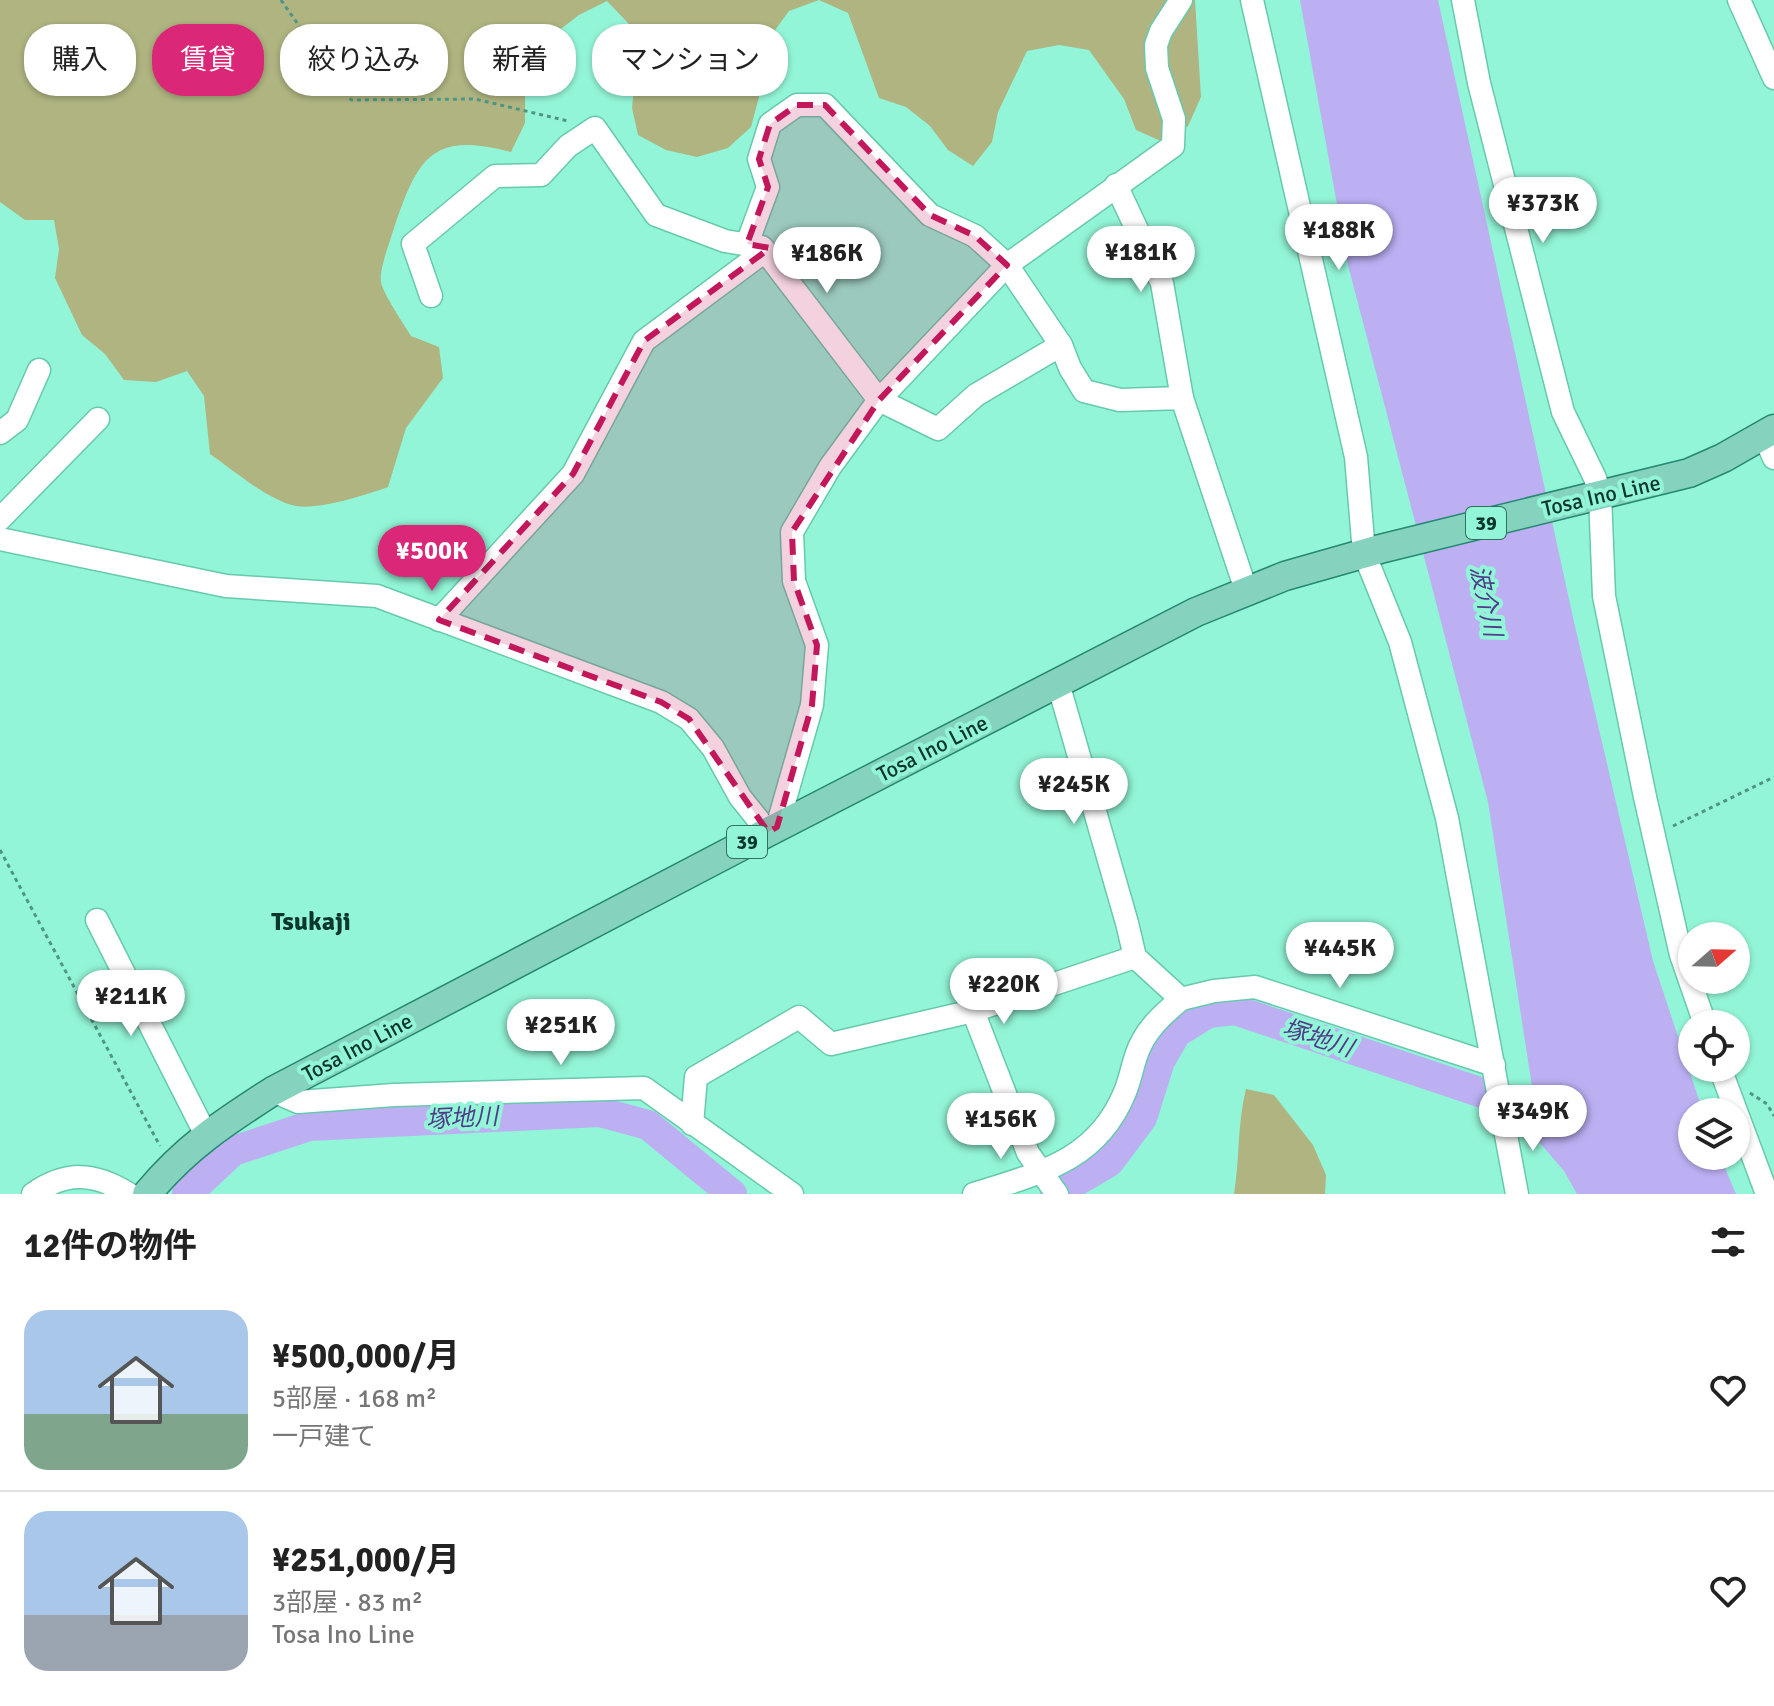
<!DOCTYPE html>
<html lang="ja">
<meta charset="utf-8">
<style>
body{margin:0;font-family:Signika,"Noto Sans JP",sans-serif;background:#f2f2f2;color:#222;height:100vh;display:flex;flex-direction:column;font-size:30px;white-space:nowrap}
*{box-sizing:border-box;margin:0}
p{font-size:26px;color:#767676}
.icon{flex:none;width:44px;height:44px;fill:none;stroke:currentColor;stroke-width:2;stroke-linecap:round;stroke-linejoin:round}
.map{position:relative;height:1194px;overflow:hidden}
.details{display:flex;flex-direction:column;background:#fff;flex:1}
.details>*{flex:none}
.guide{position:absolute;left:24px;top:24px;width:800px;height:72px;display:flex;gap:16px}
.needle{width:52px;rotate:70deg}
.buttons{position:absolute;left:1678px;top:922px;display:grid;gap:16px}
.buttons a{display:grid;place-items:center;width:72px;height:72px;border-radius:50%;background:#fff;box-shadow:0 2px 6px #0004;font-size:40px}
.price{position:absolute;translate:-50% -68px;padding:0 18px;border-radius:28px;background:#fff;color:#222;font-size:26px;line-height:52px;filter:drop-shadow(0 2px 4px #0008)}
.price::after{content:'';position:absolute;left:50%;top:48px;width:24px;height:18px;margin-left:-12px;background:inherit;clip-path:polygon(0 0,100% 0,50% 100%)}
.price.current{background:#db2777;color:#fff}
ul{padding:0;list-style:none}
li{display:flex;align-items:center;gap:24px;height:200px;padding:0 24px}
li+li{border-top:2px solid #e0e0e0}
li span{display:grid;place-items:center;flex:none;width:224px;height:160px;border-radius:24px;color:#555}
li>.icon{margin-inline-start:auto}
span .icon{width:96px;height:96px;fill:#fffc;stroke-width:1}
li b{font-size:34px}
h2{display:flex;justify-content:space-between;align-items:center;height:96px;padding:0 24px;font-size:34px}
.tag{padding:0 28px;border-radius:32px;background:#fff;box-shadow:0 2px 6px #0004;font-size:28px;line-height:72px}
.tag.current{background:#db2777;color:#fff}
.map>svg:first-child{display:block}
.green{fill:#afb481}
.water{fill:#bcb0f3}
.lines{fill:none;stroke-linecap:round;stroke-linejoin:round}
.river{stroke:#bcb0f3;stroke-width:30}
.minor-casing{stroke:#67c9ad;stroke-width:25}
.major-casing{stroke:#258870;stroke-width:31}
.path{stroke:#4f9682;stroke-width:3;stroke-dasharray:4 4;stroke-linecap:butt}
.minor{stroke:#fff;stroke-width:22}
.major{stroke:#85d2bf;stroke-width:28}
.marked{fill:#c2185b;fill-opacity:0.2;stroke:#c2185b;stroke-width:6;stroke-dasharray:16 10;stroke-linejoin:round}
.labels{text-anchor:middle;stroke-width:8;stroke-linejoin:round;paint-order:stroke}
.shield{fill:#93f5d7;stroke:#34705f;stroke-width:2}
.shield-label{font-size:20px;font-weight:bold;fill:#0b372c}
.street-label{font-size:22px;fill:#0b372c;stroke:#93f5d7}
.water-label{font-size:24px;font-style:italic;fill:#503c89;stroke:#93f5d7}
.quarter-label{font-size:26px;font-weight:bold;fill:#0b372c;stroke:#93f5d7}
</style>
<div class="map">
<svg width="1774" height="1194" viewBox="0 0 1774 1194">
<rect width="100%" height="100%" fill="#93f5d7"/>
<g class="green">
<path d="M0 0H1195L1201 97 1188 126 1163 142 1136 130 1124 99 1089 50 1059 45 1027 51 998 112 992 142 973 166 948 150 930 126 906 107 879 98 848 13 819 0 789 11 770 37 760 65 759 97 751 127 728 148 697 157 666 150 638 135 632 108 638 50 628 23 607 1 579 15 553 35 537 61 525 90V123L511 152C432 131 418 157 394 228 390 242 379 269 381 282 382 292 405 326 411 336L439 347 443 378 406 428 388 487C365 495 320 510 296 506 269 501 233 470 210 454L204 396 187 371 156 382 124 380 105 354 82 335 55 278 59 249 54 220H25L0 202Z"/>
<path d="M1246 1089 1274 1095 1313 1145 1326 1175 1325 1194H1234C1240 1158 1237 1125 1246 1089Z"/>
</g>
<path class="water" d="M1300 0H1438L1574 622 1653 961 1703 1112H1692V1156H1720L1736 1194H1577L1564 1171 1521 1121 1533 1093 1488 802 1348 265Z"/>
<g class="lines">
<g class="river">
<path d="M187 1194 233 1151 309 1126 600 1112 648 1125 732 1194"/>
<path d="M1055 1194 1109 1162 1142 1118 1160 1061 1176 1033 1208 1013 1235 1010 1566 1121"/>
</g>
<defs>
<g id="minor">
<path d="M1181 0 1161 31 1156 45 1157 68 1174 119 1173 146 1007 265 1061 345 1070 368 1084 391 1120 400 1182 398 1246 590"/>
<path d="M1252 0 1356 457 1364 553 1400 642 1447 818 1517 1194"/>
<path d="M1463 0 1479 83 1563 412 1595 478 1600 495 1604 596 1645 797 1681 955 1705 1024"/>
<path d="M1739 0 1774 78"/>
<path d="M1116 185 1162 283 1182 398"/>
<path d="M747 244 768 187 759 159 770 124 797 105H825L930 215 975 236 1007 265 879 400 830 467 792 532 794 581 817 645 812 705 777 827"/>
<path d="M431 296 413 244 495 176 541 175 568 146 595 128 656 215 725 241 762 247 879 400 938 429 976 395 1061 345"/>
<path d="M0 433 17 420 39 370"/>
<path d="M1764 435 1774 458"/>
<path d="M0 519 98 419"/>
<path d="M0 539 226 586 377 596 661 702 689 719 713 748 740 797 768 832"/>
<path d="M439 620 573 474 644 341 765 251"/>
<path d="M97 920 206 1135"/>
<path d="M1181 999 1214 991 1255 987 1494 1065"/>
<path d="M1720 1068 1767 1194"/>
<path d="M273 1091 298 1102 394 1095 644 1088 792 1194"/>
<path d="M692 1124 696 1077 799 1017 831 1044 973 1011"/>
<path d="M33 1194C66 1171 94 1172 129 1194"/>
<path d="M974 1194C1040 1173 1097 1161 1125 1092 1130 1080 1132 1068 1136 1056 1144 1031 1161 1016 1181 999L1135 957 1127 923 1058 683"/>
<path d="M1057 1194 1028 1153 973 1011 1135 957"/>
</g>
<path id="major" d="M147 1194C185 1148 223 1123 273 1091L768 832 1196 612 1285 576 1380 549 1689 473 1723 458 1774 429"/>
</defs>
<use href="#minor" class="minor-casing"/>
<use href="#major" class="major-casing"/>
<g class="path">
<path d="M281 0 351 100 475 99 568 121"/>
<path d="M1673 826 1774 777"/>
<path d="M0 850 160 1146"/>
<path d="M1750 1093 1767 1104 1774 1116"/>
</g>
<use href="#minor" class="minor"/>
<use href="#major" class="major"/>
</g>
<path class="marked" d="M797 105H825L930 215 975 236 1007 265 879 400 792 532 794 581 817 645 812 705 777 827 768 832 689 719 661 702 439 620 573 474 644 341 770 248 747 244 768 187 759 159 770 124Z"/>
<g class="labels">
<g class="shield">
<rect x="1466" y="507" width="40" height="32" rx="6"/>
<rect x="727" y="826" width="40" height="32" rx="6"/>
</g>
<g class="shield-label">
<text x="1486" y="530">39</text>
<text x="747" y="849">39</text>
</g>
<g class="street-label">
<text transform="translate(1601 495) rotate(-13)" y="8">Tosa Ino Line</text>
<text transform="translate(932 748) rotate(-27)" y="8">Tosa Ino Line</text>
<text transform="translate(357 1047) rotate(-28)" y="8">Tosa Ino Line</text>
</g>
<g class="water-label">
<text transform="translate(1486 601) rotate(78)" y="8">波介川</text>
<text transform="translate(1318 1038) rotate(18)" y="8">塚地川</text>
<text transform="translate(462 1118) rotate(-3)" y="8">塚地川</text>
</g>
<g class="quarter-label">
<text x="311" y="930">Tsukaji</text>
</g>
</g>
</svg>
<div class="buttons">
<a><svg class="needle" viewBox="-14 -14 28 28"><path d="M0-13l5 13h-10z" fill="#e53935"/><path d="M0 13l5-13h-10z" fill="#767676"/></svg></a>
<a><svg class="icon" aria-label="locate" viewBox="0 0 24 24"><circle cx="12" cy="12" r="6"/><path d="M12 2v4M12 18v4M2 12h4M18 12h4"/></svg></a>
<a><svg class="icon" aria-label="layers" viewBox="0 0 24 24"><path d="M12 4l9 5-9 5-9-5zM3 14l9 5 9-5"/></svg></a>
</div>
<b class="price" style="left:1543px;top:245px">¥373K</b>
<b class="price" style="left:1339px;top:272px">¥188K</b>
<b class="price" style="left:1141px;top:294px">¥181K</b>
<b class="price" style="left:827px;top:295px">¥186K</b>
<b class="price current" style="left:432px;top:593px">¥500K</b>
<b class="price" style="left:1074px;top:826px">¥245K</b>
<b class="price" style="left:1340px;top:990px">¥445K</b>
<b class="price" style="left:1004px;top:1026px">¥220K</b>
<b class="price" style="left:131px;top:1038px">¥211K</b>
<b class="price" style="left:561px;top:1067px">¥251K</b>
<b class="price" style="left:1533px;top:1153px">¥349K</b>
<b class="price" style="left:1001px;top:1161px">¥156K</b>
<div class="guide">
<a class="tag">購入</a>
<a class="tag current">賃貸</a>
<a class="tag">絞り込み</a>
<a class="tag">新着</a>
<a class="tag">マンション</a>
</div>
</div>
<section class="details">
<h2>12件の物件<svg class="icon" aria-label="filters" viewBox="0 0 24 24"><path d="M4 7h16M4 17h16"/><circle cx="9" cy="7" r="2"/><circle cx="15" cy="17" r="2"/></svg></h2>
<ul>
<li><span style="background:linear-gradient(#a9c7e8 65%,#7fa58c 0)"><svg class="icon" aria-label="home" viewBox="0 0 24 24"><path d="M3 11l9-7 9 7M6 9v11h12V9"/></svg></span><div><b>¥500,000/月</b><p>5部屋 · 168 m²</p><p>一戸建て</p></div><svg class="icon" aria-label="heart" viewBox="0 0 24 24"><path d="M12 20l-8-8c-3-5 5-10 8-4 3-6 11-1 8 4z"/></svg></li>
<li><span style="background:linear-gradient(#a9c7e8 65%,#9aa5b1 0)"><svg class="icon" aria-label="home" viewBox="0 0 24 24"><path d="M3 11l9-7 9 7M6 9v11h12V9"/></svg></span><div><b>¥251,000/月</b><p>3部屋 · 83 m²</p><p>Tosa Ino Line</p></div><svg class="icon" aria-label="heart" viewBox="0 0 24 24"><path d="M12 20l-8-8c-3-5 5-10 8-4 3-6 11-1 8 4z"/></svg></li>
</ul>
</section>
